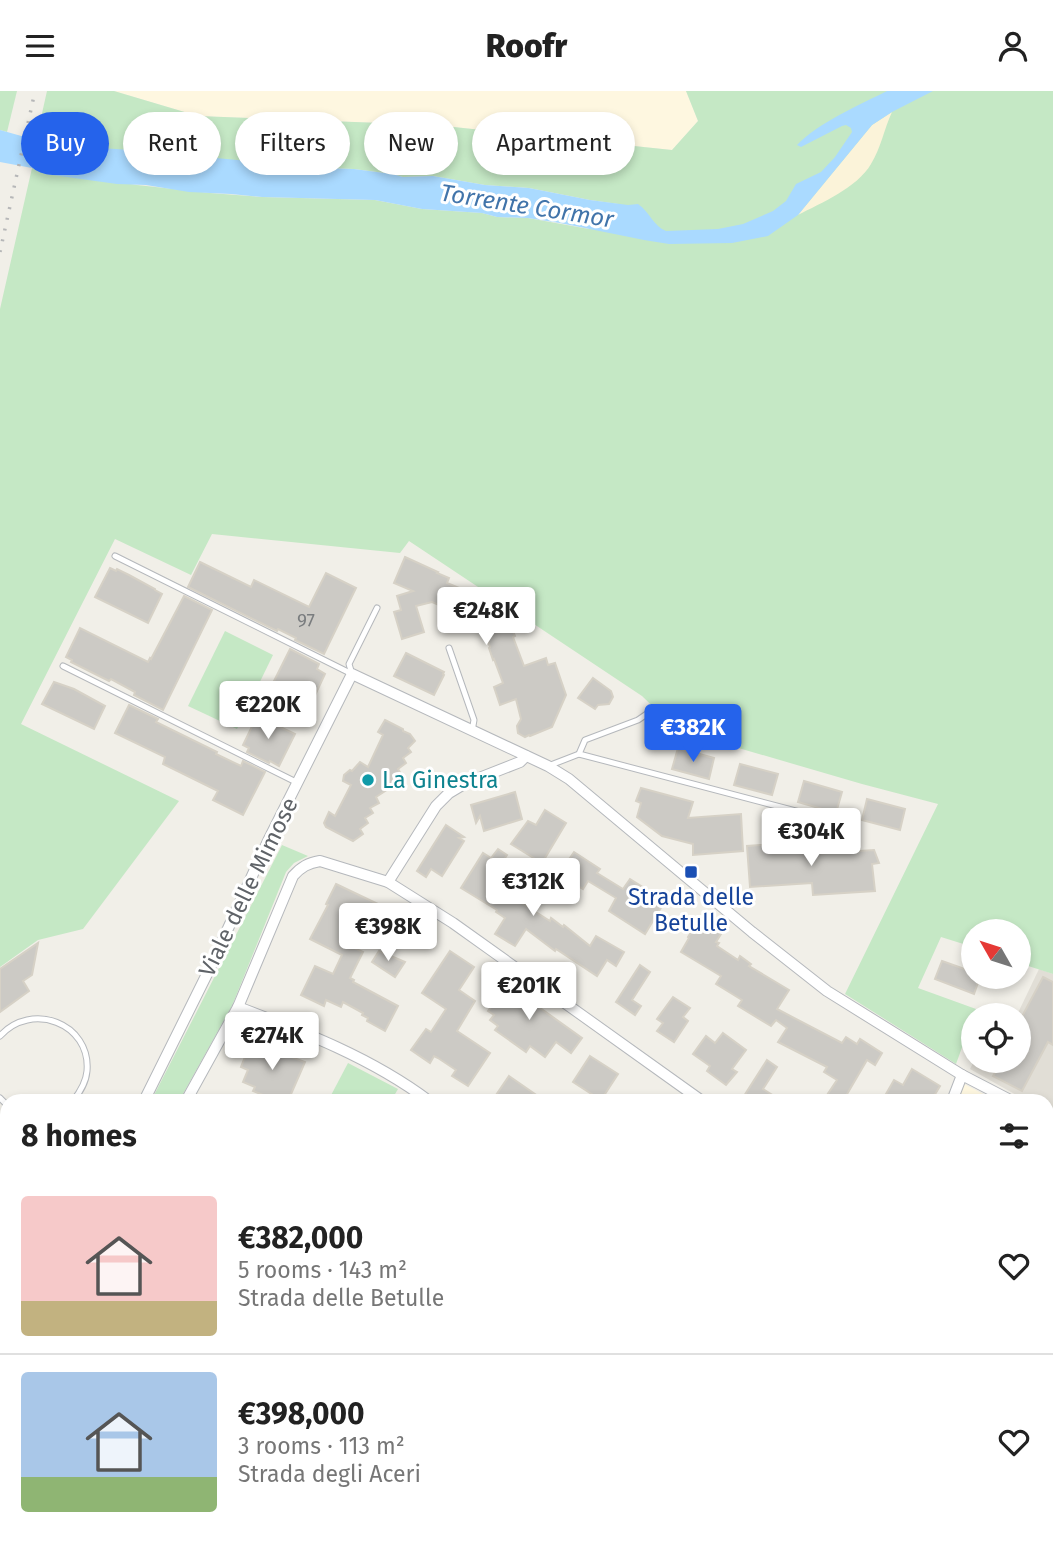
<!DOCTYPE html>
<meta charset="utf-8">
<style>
body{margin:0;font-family:"Fira Sans",sans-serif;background:#f6f6f6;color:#222;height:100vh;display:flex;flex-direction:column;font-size:26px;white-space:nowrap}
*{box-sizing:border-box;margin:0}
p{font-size:23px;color:#767676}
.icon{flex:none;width:38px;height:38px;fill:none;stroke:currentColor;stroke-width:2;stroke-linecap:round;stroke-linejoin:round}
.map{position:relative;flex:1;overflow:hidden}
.details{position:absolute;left:0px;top:1003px;width:1054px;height:450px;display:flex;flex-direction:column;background:#fff;border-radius:21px 21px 0 0;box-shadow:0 4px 10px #0003}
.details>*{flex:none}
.banner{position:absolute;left:21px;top:21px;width:700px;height:63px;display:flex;gap:14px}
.needle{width:46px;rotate:309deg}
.tools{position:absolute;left:961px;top:828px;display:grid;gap:14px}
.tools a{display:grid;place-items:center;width:70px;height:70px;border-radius:50%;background:#fff;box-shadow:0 4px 10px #0003;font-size:35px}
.price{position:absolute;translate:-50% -60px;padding:0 16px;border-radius:7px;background:#fff;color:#222;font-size:23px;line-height:46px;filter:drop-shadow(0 2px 4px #0008)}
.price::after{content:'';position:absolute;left:50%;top:42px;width:21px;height:16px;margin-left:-10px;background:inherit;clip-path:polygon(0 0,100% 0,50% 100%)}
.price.current{background:#2563eb;color:#fff}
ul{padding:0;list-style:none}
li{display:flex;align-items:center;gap:21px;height:175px;padding:0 21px}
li+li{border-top:2px solid #e0e0e0}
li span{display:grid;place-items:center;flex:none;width:196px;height:140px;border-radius:7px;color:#555}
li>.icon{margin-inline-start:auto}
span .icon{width:84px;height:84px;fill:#fffc;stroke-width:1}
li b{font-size:30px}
h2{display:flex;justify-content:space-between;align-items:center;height:84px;padding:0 21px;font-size:30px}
.chip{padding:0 24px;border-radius:32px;background:#fff;box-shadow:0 4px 10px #0003;font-size:24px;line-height:63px}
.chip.current{background:#2563eb;color:#fff}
header{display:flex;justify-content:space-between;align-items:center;height:91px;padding:0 21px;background:#fff;font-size:32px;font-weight:800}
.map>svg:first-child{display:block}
.commercial{fill:#fef7e0}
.education{fill:#e1ded6}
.green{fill:#c5e8c5}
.sand{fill:#fbf3d9}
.water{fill:#aadaff}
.building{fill:#cccac5;stroke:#d6d1c6;stroke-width:2}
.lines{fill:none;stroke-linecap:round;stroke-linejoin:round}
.service-casing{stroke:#b5b8bc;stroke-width:7}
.minor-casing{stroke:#b5b8bc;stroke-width:12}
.tertiary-casing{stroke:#b5b8bc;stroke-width:14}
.service{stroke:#fff;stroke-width:5}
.minor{stroke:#fff;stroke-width:10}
.tertiary{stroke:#fff;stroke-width:12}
.rail{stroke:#b6b7b8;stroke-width:3.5;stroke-dasharray:2 9;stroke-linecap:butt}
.culture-dot{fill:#0f9aa8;stroke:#fff;stroke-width:2.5}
.transit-dot{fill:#1a4fb4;stroke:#fff;stroke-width:2.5}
.labels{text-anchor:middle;stroke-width:6;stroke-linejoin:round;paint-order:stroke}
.number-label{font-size:19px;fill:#7a7d7f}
.culture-label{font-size:23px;fill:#0d838f;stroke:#fff;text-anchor:start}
.street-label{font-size:23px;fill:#5f6368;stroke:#fff}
.transit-label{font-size:23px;fill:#164399;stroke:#fff}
.water-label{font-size:24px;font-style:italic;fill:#4174aa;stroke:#fff}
</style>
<header><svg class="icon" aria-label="menu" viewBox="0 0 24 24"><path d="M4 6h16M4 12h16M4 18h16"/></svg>Roofr<svg class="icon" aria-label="person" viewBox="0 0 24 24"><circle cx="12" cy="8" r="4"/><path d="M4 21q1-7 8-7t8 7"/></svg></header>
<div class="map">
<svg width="1053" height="1452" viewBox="0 0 1053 1452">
<rect width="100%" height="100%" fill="#f1efe8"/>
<g class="commercial">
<path d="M114 0H686L698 30 672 59 435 34 198 25Z"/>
<path d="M964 993 996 1010H958Z"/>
<path d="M1047 1036 1053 1040V1141L1047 1159Z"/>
</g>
<path class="education" d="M1039 878 1053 883V1023L1047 1020 1046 1010H1027L970 978 974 970H1018V924H1017Z"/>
<g class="green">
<path d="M0 0H17L7 41 0 39Z"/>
<path d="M47 0H114L198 25 435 34 672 59 698 30 686 0H1053V883L1019 872 1018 840H973V856L941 846 918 897 976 918 956 973 845 903 938 713 862 693 677 639 642 605 409 450 400 462 212 443 191 484 115 448 21 633 179 710 83 838 38 849 0 876V218L32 77 137 94 210 102 262 106 375 109 422 118 482 122 497 126 528 127 589 138 618 113 590 109 529 97 485 94 433 85 403 86 392 83 354 78 322 77 279 74 50 53 36 49Z"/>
<path d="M225 540 273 564 237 638 188 615Z"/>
<path d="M282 754 308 765 294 772 286 781 232 915 179 1010H151Z"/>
<path d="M348 972 398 998 391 1010H328Z"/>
<path d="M0 1026 7 1029V1289L0 1288Z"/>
<path d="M770 1446H829L845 1452H767Z"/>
</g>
<path class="sand" d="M892 21C884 38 881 57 871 73 857 97 821 112 798 124L872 34Z"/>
<path class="water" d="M887 0H933L892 21 872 34 798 124 768 145 732 152 669 153 644 149 560 132 528 127 497 126 482 122 422 118 375 109 262 106 231 103 189 101 146 94 117 93 45 83 32 77 0 71V39L50 53 72 55 130 59 322 77 354 78 392 83 403 86 433 85 485 94 529 97 590 109 628 114 638 113C650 121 653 135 666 140L718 138 743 133 773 120 786 110 796 93 821 81 835 66 852 41 851 37 846 34 842 35 801 56 797 54C818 32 859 14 887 0Z"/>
<g class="building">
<path d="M405 466 438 481 437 482 449 487 447 492 469 501 466 509 470 510 468 514 497 527 504 517 515 545 513 546 524 575 546 567 548 574 555 572 566 604 552 636 530 645 529 644 525 646 518 642 517 635 521 628 516 608 500 614 494 596 503 592 494 568 493 569 489 557 490 556 484 540 475 535 478 530 432 511 416 515 424 541 402 548 394 521 401 519 397 505 413 500 394 492Z"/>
<path d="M200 471 251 496 254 489 309 516 326 482 356 497 324 563 295 549 296 547 278 538 277 540 188 496Z"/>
<path d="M110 477 116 480 117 478 129 484 155 498V499L162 503 148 532 95 506Z"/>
<path d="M184 505 212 519 163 619 134 604 135 601 111 588 109 590 71 571 72 569 66 566 80 537 148 571 150 567 151 568Z"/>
<path d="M290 558 319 573 317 578 325 583 311 613 272 594Z"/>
<path d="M406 562 444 581 443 583 444 584 434 604 394 585Z"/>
<path d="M593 587 611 600 613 606 609 613 598 614 595 618 578 607Z"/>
<path d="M54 591 74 598 105 615 94 638 42 613Z"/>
<path d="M129 614 158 628 156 631 217 661 216 663 241 675 243 670 265 681 243 724 213 709 218 700 163 673 165 666 115 642Z"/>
<path d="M257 625 295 643 279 675 270 670 269 672 247 661 249 657 243 654Z"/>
<path d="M385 629 403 638V640L410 643 415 650 408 657 411 661 403 667 406 672 398 678 401 683 393 688 396 693 376 706 379 712 370 717 373 722 365 727 368 732 360 738 363 743 353 750 326 736 324 732 329 721 335 725 351 694 343 690 344 684 350 679 352 680 360 671 368 676 383 644 378 641Z"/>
<path d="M678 657 714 667 709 688 672 678Z"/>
<path d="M740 673 778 683 772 704 734 694Z"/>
<path d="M804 690 842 701 836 722 798 711Z"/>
<path d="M641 697 693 711 688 727 741 723 743 760 693 764V753L662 745 637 726 641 712 636 710Z"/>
<path d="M515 701 522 728 484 740 480 725 476 732 471 714Z"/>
<path d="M867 708 905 718 900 739 862 729Z"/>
<path d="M545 719 566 732 542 772 511 753 528 730 536 734Z"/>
<path d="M446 734 464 746 459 747 464 750 442 785 431 778 426 786 417 780Z"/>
<path d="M809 750 810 763 874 759 879 772 872 773 875 800 813 804 812 792 750 796 747 755Z"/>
<path d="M498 758 507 764 501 773 512 780 501 799 550 830 551 827 563 836 564 834 590 855 596 845 624 861 616 875 607 869 597 885 556 858 555 860 526 838 515 855 495 843 505 827 496 821 497 819 461 797 483 762 491 767Z"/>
<path d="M574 761 600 778 597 782 623 798 630 788 665 810 645 843 609 820 616 807 588 790 583 798 559 783Z"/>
<path d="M336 793 378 813 369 832 362 830 353 849H355L352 856 363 861 350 887 354 889 353 891 398 915 385 940 367 930 368 927 362 924 363 922 343 911 341 916 326 909 324 915 301 904 315 875 333 883 342 864 310 848 328 814 326 813Z"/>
<path d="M697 828 721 843 716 851 719 852 717 855 738 869 740 865 751 873 749 875 789 899 777 918 842 952 846 946 857 953 860 948 882 962 875 974 867 969 843 1010H823L837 989 824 981 827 976 778 951 787 937 776 929 771 935 738 915 742 909 716 893 721 885 681 861 689 847 688 846 691 841H689Z"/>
<path d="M399 831 421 845 414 856 391 844Z"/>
<path d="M38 852 32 884 23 890 29 900 0 921V878Z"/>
<path d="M379 860 405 871 395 886 372 871Z"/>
<path d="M450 860 474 876 459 899 475 910 457 940 490 962 468 995 452 985 456 979 438 967 434 965 430 972 411 959 426 938 431 941 446 918 422 902Z"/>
<path d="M942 870 973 881V886H980L974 903 935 888Z"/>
<path d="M640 874 650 881 632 909 641 915 635 924 616 911Z"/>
<path d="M1043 886 1053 891V954L1048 951 1022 1000 993 985 1002 970H1018V933Z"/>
<path d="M506 888 538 911 536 914 582 947 571 962 556 951 545 966 530 955 526 961 495 939 498 935 490 929 494 924 488 920 501 902 497 899Z"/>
<path d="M673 906 690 917 683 926 688 930 674 951 657 940 663 932 657 928Z"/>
<path d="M723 942 746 959 732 978 737 981 726 994 707 980 710 975 693 963 706 945 715 952Z"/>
<path d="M262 949 277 955 275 960 305 971 288 1010H278L253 1000 255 996 243 991 248 979 241 976 248 958 257 961Z"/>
<path d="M590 965 618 983 601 1009 573 991Z"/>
<path d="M767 969 777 976 763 998 782 1010H752L744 1005Z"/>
<path d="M912 978 940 995 931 1010H882L894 989 903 994Z"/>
<path d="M509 985 545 1010H492Z"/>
</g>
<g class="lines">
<defs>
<g id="service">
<path d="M115 465 352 583"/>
<path d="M449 557 474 629 472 640"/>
<path d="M63 575 298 692"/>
<path d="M352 583 349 573 377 517"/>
<path d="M579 663 585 649 638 629 654 618"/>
<path d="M548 675 579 663 853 735"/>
<path d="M0 945C31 910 91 932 87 980 86 992 80 1001 73 1010"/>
<path d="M0 1007 7 1014"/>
<path d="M1046 1262 1053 1251"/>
<path d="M1046 1277 1053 1281 1046 1292"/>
<path d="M489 1446 513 1452"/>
<path d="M752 1446 762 1448 763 1446"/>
<path d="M899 1446 909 1450 910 1446"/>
<path d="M873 1452 875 1446"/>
<path d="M960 1452 963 1446"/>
</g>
<g id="minor">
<path d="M388 791 436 715 449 702 464 693 520 671 526 665"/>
<path d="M238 916C304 941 372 967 429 1010"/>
<path d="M144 1010 209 879 268 750 352 583 548 675 569 688 752 841 827 900 962 984 1012 1010"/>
<path d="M186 1010 238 916 293 785C301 776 308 772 320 770L388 791 453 832 702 1010"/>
<path d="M952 1010 962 984"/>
<path d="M1046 1028 1053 1032"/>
<path d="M1046 1197 1053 1181"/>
<path d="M853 1446 868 1452"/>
<path d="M930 1452 933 1446"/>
</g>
<g id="tertiary">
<path d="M0 1339 7 1341"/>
<path d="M398 1446 422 1452"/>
</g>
</defs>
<use href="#service" class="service-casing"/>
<use href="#minor" class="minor-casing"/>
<use href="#tertiary" class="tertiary-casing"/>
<use href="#service" class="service"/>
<use href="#minor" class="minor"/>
<use href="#tertiary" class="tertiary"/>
<path class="rail" d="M0 161 35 0"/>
</g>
<circle class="culture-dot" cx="368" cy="689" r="7"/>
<rect class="transit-dot" x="684" y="774" width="14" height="14" rx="3.5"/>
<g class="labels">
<g class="number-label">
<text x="306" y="536">97</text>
</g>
<g class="culture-label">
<text x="382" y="697">La Ginestra</text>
</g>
<g class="street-label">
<text transform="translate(248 796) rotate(-64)" y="8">Viale delle Mimose</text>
</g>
<g class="transit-label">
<text x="691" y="814">Strada delle<tspan x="691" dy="26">Betulle</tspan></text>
</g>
<g class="water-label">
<text transform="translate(527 115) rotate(9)" y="8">Torrente Cormor</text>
</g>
</g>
</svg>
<div class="tools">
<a><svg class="needle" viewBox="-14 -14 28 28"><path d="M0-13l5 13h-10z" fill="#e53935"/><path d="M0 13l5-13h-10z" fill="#767676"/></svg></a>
<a><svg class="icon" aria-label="locate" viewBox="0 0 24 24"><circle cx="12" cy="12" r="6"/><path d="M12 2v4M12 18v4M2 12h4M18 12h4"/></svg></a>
</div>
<b class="price" style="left:486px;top:556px">€248K</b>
<b class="price" style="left:268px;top:650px">€220K</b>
<b class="price current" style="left:693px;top:673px">€382K</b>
<b class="price" style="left:811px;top:777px">€304K</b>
<b class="price" style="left:533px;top:827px">€312K</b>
<b class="price" style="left:388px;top:872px">€398K</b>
<b class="price" style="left:529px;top:931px">€201K</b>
<b class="price" style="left:272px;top:981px">€274K</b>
<div class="banner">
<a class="chip current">Buy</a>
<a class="chip">Rent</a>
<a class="chip">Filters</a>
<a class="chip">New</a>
<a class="chip">Apartment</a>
</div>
<section class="details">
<h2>8 homes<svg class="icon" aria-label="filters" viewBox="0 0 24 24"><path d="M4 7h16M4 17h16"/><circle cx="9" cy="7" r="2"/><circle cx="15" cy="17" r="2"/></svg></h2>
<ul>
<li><span style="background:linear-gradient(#f6c9c9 75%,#c2b280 0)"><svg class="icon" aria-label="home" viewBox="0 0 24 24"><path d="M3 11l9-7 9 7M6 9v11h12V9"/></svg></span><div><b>€382,000</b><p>5 rooms · 143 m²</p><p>Strada delle Betulle</p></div><svg class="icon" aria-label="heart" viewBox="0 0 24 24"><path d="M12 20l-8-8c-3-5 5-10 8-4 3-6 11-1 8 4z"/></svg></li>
<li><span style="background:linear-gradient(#a9c7e8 75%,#8fb573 0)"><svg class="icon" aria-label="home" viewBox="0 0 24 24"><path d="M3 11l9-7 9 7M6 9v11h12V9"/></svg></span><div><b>€398,000</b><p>3 rooms · 113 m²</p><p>Strada degli Aceri</p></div><svg class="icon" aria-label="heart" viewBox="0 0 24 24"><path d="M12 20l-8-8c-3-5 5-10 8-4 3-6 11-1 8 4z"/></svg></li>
</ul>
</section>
</div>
